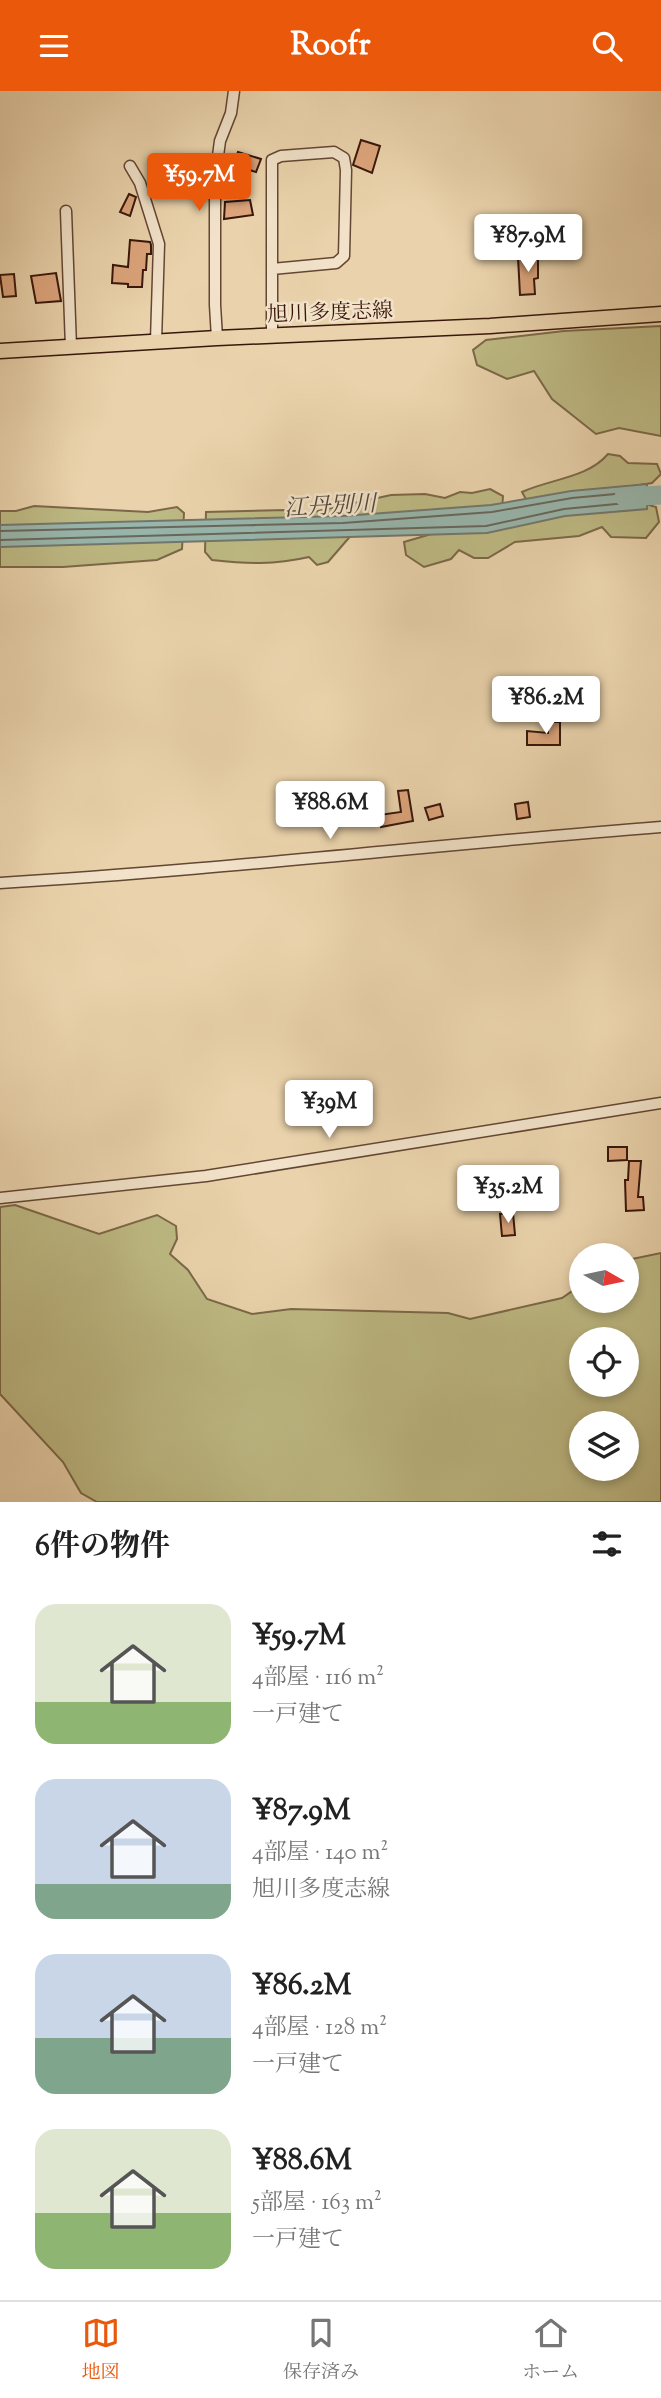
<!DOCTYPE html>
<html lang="ja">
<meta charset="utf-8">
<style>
body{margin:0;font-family:"Sorts Mill Goudy","Noto Serif JP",serif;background:#f2f2f2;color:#222;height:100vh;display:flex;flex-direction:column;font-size:26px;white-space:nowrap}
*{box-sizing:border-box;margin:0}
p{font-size:23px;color:#767676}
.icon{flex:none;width:38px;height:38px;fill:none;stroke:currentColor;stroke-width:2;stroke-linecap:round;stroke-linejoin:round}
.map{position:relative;height:1411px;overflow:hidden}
.drawer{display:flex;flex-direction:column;background:#fff;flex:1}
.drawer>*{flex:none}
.needle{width:46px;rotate:99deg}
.controls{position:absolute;left:569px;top:1152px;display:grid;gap:14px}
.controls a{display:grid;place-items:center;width:70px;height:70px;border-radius:50%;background:#fff;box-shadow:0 4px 10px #0003;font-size:35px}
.price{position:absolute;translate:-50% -60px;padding:0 16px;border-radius:7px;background:#fff;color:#222;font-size:23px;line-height:46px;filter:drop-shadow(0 2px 4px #0008)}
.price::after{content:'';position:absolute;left:50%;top:42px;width:21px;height:16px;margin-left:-10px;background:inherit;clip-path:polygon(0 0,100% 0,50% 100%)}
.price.selected{background:#ea580c;color:#fff}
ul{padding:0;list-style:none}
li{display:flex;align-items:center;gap:21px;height:175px;padding:0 35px}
li span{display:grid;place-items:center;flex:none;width:196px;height:140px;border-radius:21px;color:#555}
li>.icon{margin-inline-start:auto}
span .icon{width:84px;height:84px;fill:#fffc;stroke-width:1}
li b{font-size:30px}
h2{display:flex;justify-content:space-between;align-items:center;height:84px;padding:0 35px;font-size:30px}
header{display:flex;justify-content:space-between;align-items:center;height:91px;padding:0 35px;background:#ea580c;color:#fff;font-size:32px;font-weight:800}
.tab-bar{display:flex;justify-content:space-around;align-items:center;height:98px;border-top:2px solid #e0e0e0;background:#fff;font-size:19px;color:#767676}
.tab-bar a{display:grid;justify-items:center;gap:4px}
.tab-bar .selected{color:#ea580c}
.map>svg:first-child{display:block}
.green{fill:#beba84;stroke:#7b6848;stroke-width:2;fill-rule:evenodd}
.water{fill:#98b7ae;stroke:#72776d;stroke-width:2}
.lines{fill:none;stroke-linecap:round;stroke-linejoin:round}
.shore{stroke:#68675c;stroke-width:2}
.river{stroke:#98b7ae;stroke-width:19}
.building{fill:#dda57c;stroke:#38170b;stroke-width:2}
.minor-casing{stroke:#644633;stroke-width:13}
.major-casing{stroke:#38170b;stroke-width:17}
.minor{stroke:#f1e2c9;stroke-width:10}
.major{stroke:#ead3ac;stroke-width:14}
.labels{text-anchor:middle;stroke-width:5;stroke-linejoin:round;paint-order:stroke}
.street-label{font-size:21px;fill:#38170b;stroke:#f1e2c9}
.water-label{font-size:23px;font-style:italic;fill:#55473c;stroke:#f1e2c9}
</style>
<header><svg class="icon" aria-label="menu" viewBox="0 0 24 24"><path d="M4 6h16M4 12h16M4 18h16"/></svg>Roofr<svg class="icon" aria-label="search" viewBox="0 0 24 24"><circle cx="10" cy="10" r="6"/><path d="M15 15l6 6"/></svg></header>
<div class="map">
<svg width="661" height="1411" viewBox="0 0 661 1411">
<rect width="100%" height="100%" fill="#ead3ac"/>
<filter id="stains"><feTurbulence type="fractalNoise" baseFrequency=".00286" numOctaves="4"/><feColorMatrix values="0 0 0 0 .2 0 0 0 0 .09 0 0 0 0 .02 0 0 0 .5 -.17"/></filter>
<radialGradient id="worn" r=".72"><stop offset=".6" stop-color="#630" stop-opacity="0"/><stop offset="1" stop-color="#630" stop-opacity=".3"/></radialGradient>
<g class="green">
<path d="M661 235V345L619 337 596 343 552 308 534 280 507 288 477 274 473 259 486 249 564 240Z"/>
<path d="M608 363 620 365 628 372 657 373 661 383 652 392 528 412 522 401C550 388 588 387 608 363Z"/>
<path d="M490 398 503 405 502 419 360 434 328 471 317 474 309 466C274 474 247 473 212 469L205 461 206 421 286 419 309 422 391 404 425 403 445 407 460 401 472 402Z"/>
<path d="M639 411 656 416 659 431 646 447 611 446 602 436 579 445 515 451 488 467H474L459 459 451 468 424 476 406 464 404 451 438 441Z"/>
<path d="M34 415 148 421 177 416 184 422 182 458 157 469 63 476H0V420H16Z"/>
<path d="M15 1114 99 1143 157 1124 176 1135 177 1148 170 1163 188 1179 207 1208 252 1223 291 1218 448 1222 470 1228 562 1207 581 1194V1209H626L627 1169 661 1162V1411H97L81 1402 63 1371 0 1303V1116ZM581 1248H626V1293H581ZM581 1332H626V1377H581Z"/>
</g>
<path class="water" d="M647 393V418L565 425 487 442 0 456V434L343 425 491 414 571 400Z"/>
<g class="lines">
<path class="shore" d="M0 440 343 432 492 421 572 407 637 401 640 404 637 411 564 418 486 435 0 449"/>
<path class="river" d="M624 406 661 404"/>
</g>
<g class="building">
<path d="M361 49 380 55 372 82 353 74Z"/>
<path d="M238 61 261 68 256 81 233 74Z"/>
<path d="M129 103 136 106 130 125 120 121Z"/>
<path d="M250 109 253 124 224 128 225 111Z"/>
<path d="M130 149 150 151 151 154V163H147L146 179H143L142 196H128V193L112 192 113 174 128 176Z"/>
<path d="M538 165V187L534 188 535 203 520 204 518 166Z"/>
<path d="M56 182 61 210 36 212 31 185Z"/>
<path d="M14 183 16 205 3 206 0 184Z"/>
<path d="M548 631H560V654H527V640L548 642Z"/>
<path d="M408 699 413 730 381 736 379 724 401 721 398 700Z"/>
<path d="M528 711 530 726 517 728 515 713Z"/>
<path d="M440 713 443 725 429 729 425 717Z"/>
<path d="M608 1056H627V1069L608 1070Z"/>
<path d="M629 1070H641L638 1106H643L644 1119 626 1120 625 1089H628Z"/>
<path d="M513 1122 515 1144 502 1145 500 1123Z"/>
</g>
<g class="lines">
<defs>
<g id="minor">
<path d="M130 75 140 92 159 153 156 250"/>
<path d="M66 120 71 256"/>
<path d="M272 178 336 172 344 165 346 79 344 67 334 61 281 65 272 69V244"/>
<path d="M217 247 215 214V87L220 50 231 22 234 0"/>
<path d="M0 792C221 779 441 753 661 736"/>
<path d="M0 1107 206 1085 661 1012"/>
</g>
<path id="major" d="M0 260 217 247 490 235 661 223"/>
</defs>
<use href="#minor" class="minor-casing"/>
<use href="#major" class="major-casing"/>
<use href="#minor" class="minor"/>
<use href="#major" class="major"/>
</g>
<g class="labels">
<g class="street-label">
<text transform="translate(330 221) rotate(-2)" y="7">旭川多度志線</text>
</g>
<g class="water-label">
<text transform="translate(330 414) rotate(-3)" y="8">江丹別川</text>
</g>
</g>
<rect width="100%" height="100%" filter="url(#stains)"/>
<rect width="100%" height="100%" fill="url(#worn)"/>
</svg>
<div class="controls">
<a><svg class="needle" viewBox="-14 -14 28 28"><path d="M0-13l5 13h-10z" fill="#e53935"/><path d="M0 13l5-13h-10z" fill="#767676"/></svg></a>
<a><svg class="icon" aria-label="locate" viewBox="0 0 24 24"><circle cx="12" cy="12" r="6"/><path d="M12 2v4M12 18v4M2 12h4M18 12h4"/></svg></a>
<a><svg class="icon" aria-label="layers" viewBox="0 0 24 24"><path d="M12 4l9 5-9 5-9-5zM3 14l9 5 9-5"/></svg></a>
</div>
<b class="price selected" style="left:199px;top:122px">¥59.7M</b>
<b class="price" style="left:528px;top:183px">¥87.9M</b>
<b class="price" style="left:546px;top:645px">¥86.2M</b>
<b class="price" style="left:330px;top:750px">¥88.6M</b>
<b class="price" style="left:329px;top:1049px">¥39M</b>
<b class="price" style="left:508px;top:1134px">¥35.2M</b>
</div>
<section class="drawer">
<h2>6件の物件<svg class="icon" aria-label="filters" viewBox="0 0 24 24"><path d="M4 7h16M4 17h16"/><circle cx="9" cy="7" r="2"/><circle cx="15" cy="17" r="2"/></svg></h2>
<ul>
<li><span style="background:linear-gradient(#dfe7d0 70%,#8fb573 0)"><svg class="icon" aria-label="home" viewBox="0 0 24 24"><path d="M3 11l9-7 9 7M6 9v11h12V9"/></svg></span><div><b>¥59.7M</b><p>4部屋 · 116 m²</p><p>一戸建て</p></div></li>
<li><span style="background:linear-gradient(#c9d6e8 75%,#7fa58c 0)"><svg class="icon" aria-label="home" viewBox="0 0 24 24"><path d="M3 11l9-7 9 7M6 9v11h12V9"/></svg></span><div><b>¥87.9M</b><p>4部屋 · 140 m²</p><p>旭川多度志線</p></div></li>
<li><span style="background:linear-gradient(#c9d6e8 60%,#7fa58c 0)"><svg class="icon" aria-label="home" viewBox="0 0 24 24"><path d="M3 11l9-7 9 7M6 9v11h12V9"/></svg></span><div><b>¥86.2M</b><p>4部屋 · 128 m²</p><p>一戸建て</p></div></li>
<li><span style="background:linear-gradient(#dfe7d0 60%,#8fb573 0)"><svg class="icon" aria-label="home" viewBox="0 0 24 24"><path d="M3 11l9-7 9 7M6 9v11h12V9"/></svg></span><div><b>¥88.6M</b><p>5部屋 · 163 m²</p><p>一戸建て</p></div></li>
</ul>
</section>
<nav class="tab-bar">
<a class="selected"><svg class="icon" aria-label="map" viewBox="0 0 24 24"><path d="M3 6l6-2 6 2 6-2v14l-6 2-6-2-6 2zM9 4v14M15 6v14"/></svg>地図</a>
<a><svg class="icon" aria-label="saved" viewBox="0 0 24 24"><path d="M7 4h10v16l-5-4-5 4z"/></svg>保存済み</a>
<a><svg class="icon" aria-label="home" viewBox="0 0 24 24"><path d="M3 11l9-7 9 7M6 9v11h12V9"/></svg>ホーム</a>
</nav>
